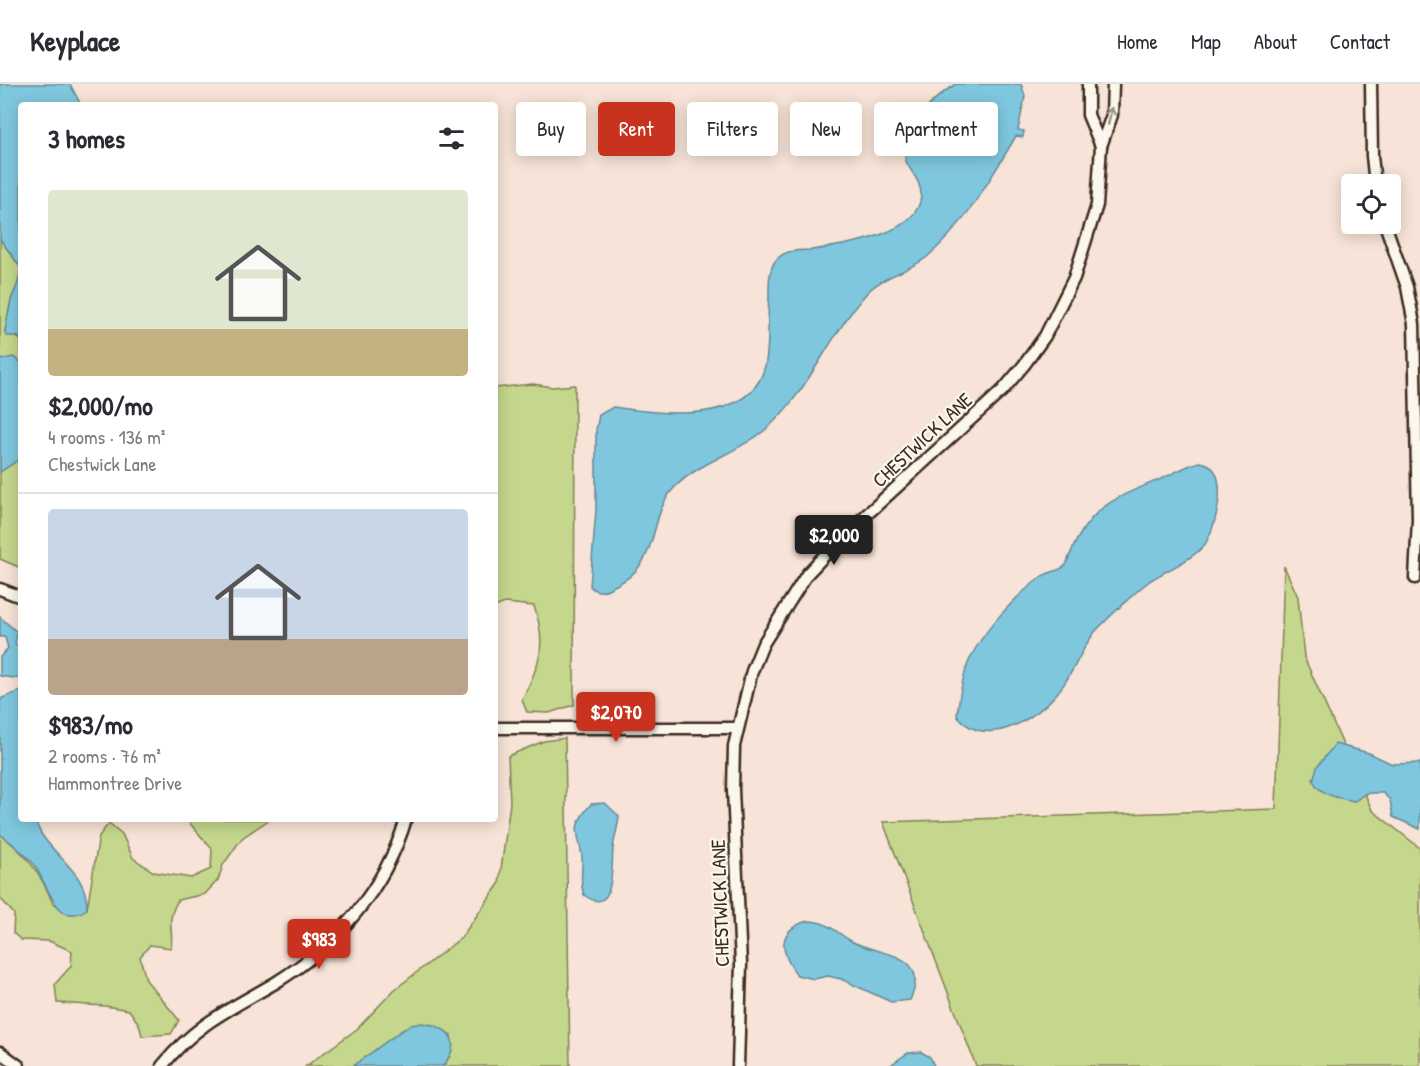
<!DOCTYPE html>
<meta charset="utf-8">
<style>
body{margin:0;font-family:"Patrick Hand",sans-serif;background:#f2f2f3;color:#2b2b33;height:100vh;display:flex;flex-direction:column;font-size:22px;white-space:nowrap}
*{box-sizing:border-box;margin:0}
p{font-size:20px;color:#7c7c81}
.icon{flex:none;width:33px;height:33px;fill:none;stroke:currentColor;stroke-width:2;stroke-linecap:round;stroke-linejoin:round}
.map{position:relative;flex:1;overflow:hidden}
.sheet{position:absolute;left:18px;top:18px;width:480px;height:720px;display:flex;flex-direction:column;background:#fff;border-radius:6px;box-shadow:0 3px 15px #0003}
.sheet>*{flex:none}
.hud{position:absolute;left:516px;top:18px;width:570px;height:54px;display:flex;gap:12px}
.tools{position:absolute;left:1341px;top:90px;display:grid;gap:12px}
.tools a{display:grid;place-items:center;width:60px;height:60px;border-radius:6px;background:#fff;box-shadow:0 3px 15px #0003;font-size:30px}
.price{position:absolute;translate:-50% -51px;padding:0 14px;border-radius:6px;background:#c8321e;color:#fff;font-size:20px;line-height:39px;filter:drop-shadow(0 2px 3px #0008)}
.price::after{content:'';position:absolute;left:50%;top:36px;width:18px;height:14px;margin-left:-9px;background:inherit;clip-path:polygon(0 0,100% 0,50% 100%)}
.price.current{background:#222;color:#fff}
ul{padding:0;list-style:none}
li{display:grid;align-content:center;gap:12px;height:318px;padding:0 30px}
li+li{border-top:2px solid #e1e1e2}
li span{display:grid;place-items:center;height:186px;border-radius:6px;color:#555}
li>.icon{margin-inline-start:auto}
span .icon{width:108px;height:108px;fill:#fffc;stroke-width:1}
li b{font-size:26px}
h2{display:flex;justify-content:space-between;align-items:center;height:72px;padding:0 30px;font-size:26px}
.pill{padding:0 21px;border-radius:6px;background:#fff;box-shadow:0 3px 15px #0003;font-size:21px;line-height:54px}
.pill.current{background:#c8321e;color:#fff}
header{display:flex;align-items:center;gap:36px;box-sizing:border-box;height:84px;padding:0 30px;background:#fff;border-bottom:2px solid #e1e1e2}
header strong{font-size:28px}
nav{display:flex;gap:33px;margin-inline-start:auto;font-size:21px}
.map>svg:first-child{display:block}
.green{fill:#c4d78c;stroke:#808055;stroke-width:1.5}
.water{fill:#7fc7df;stroke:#648892;stroke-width:1.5}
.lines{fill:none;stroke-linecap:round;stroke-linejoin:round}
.minor-casing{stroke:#3b2a1e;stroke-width:15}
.minor{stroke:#fbf7ec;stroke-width:10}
.oneway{stroke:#9b9085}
.labels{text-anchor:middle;stroke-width:4.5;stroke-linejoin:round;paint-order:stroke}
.street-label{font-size:20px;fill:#3b2a1e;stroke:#fbf7ec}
</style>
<header>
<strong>Keyplace</strong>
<nav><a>Home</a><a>Map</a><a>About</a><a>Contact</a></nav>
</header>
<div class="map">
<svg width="1420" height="982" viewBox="0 0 1420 982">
<rect width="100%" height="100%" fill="#f7e3d7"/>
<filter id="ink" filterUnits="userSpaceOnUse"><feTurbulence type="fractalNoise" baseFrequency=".0167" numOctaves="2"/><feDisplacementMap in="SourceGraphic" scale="12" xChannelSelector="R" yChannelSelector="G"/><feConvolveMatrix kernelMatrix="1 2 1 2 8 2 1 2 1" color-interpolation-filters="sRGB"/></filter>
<g filter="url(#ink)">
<g class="green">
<path d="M0 155 21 184 17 204 11 216 5 247 21 256V484L0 475Z"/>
<path d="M533 300 552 303 575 301 574 621 549 629 527 628 522 616C539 580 548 562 534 522L505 519 495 523V304Z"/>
<path d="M1284 482 1298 513 1304 573 1372 726 1420 764V982H976L883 738 1276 725Z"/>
<path d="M565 654 570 982H443L450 972 451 951 433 941H411L353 982H306L357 945 394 906 461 854 499 800 510 719 508 672 544 657Z"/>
<path d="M186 735H270L242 754 223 781 218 796 205 810 178 816C165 839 174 842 171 864L150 861 140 873 146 896 179 936 171 950 142 952 139 940 129 926 105 922 57 919 55 900 71 882 72 867 49 857 21 856 13 849 14 830 0 814V750C26 770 41 789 53 820L87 825 99 752 109 739 122 750 133 774 154 788 191 794 211 785 212 765Z"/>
</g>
<g class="water">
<path d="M0 0H70L81 21H21V184L0 155Z"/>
<path d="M956 0H1021L1025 12 1018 46 1024 47 1023 53 1016 52C991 94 965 141 927 173 908 188 881 192 865 211 828 253 809 308 765 346 739 368 702 377 677 401 644 432 666 481 610 504 602 508 596 509 590 502L596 426V346L599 331 613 323C658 330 750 343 765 282 770 261 767 235 769 214 769 202 768 184 777 175 787 165 798 167 811 166 842 162 920 151 921 111 921 96 910 88 905 75 910 41 927 17 956 0Z"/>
<path d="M21 192V256L17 252H6L5 247 11 216Z"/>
<path d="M13 273 21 278V374L0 388V276Z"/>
<path d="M1199 378C1232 381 1217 438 1207 457 1200 472 1165 487 1151 496 1141 503 1132 512 1123 520 1114 529 1103 539 1094 549 1080 567 1073 591 1058 608 1036 635 986 667 957 632 959 614 962 594 969 577 983 546 1015 513 1041 493 1049 487 1059 488 1066 481 1086 425 1109 416 1161 395 1174 389 1186 382 1199 378Z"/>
<path d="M0 533 17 548 15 560 21 562V595L0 592V573L8 564 5 553H0Z"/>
<path d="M21 607V735H35C44 770 88 783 87 825 55 847 47 795 32 778 23 768 11 759 0 750V618L2 614Z"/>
<path d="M1335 660 1369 669 1392 680 1420 679V745L1393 733 1390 716 1383 709H1366L1355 717C1339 714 1320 712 1313 696L1317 683Z"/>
<path d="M605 719 619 732C618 744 614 754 613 765 611 782 616 834 584 811 579 797 583 786 582 773 578 745 570 745 591 720Z"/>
<path d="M807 837C829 837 836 849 853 858 880 872 932 868 910 916L891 918 841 895 828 892 814 895 797 891C780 868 776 847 807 837Z"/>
<path d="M422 939C450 943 463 957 443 982H353L401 947 411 941Z"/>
<path d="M921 968 930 973 934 982H889L908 969Z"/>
</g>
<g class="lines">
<defs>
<g id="minor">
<path d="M1088 0V31L1101 62"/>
<path d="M1371 0 1372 72 1375 100"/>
<path d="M1385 140 1407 203 1414 240 1418 435 1415 494"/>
<path d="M0 505 21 513"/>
<path d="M495 644H737"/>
<path d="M0 968 19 982"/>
<path d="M162 982C197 939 229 926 275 899 337 861 385 805 406 735"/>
<path d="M738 982 741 880 733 706 734 662 752 587 763 560 807 490 841 454 1003 306 1024 281 1045 252 1074 194 1097 121 1101 62 1112 31 1113 0"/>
</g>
</defs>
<use href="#minor" class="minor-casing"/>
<use href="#minor" class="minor"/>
</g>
<defs><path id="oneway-shaft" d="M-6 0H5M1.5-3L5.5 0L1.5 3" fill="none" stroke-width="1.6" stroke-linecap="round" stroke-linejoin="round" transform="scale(1.5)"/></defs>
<use class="oneway" href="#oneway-shaft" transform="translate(1110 32) rotate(-78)"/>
</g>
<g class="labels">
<g class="street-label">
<text transform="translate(922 356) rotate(-43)" y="7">CHESTWICK LANE</text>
<text transform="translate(720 819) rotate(-92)" y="7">CHESTWICK LANE</text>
</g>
</g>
</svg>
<div class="tools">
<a><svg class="icon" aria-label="locate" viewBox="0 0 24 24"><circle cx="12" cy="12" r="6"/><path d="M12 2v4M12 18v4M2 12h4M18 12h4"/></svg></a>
</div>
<b class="price current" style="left:834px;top:482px">$2,000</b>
<b class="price" style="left:616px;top:659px">$2,070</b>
<b class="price" style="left:319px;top:886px">$983</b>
<div class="hud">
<a class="pill">Buy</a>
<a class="pill current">Rent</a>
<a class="pill">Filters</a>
<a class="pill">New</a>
<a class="pill">Apartment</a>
</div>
<section class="sheet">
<h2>3 homes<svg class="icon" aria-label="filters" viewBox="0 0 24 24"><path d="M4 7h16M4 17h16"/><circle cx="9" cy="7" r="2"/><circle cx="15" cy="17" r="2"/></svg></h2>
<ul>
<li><span style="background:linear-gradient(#dfe7d0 75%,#c2b280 0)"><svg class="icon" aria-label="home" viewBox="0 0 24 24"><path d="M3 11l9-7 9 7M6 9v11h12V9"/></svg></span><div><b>$2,000/mo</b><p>4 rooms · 136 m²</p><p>Chestwick Lane</p></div></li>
<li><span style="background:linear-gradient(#c9d6e8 70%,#b9a48a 0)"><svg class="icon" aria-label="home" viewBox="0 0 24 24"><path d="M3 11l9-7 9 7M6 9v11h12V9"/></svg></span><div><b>$983/mo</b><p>2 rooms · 76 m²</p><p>Hammontree Drive</p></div></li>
</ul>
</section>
</div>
